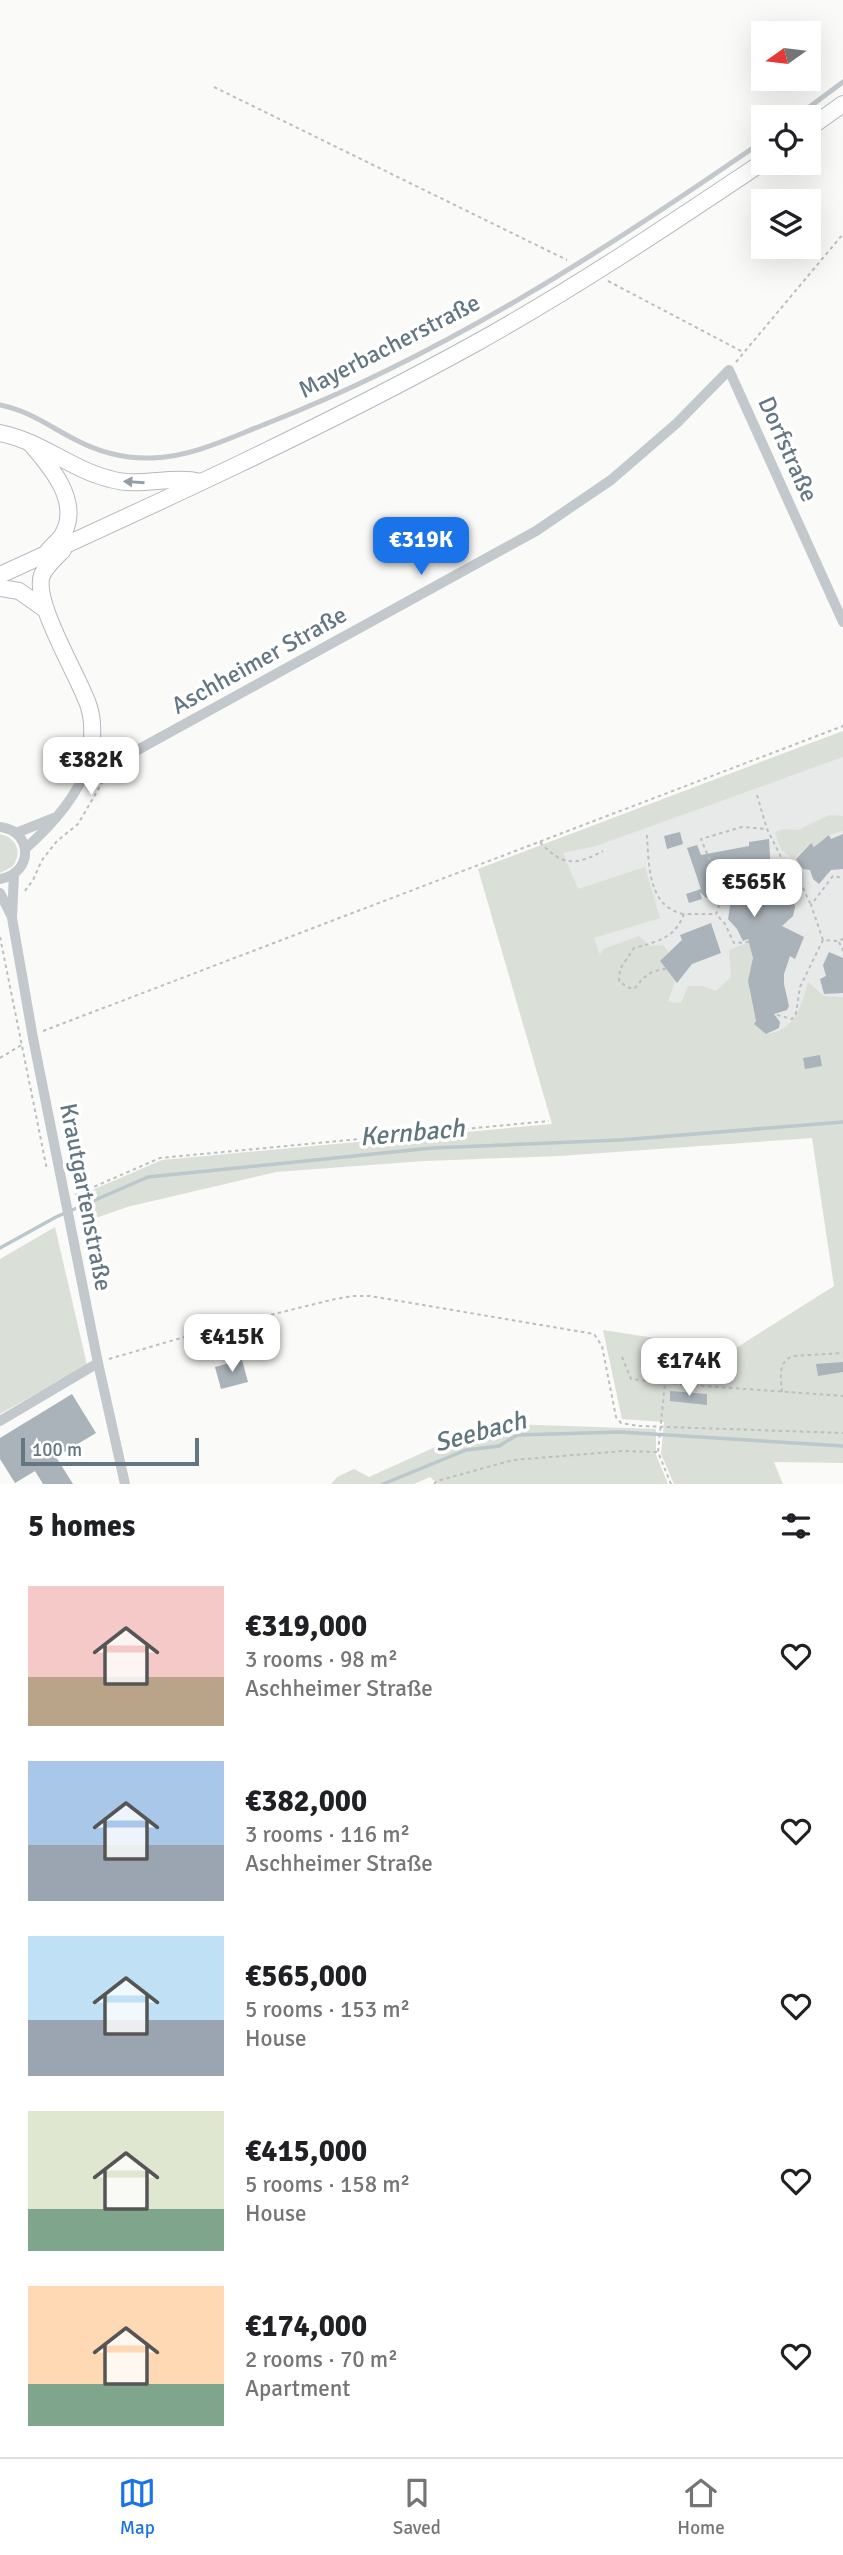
<!DOCTYPE html>
<meta charset="utf-8">
<style>
body{margin:0;font-family:Signika,sans-serif;background:#f2f2f2;color:#202124;height:100vh;display:flex;flex-direction:column;font-size:26px;white-space:nowrap}
*{box-sizing:border-box;margin:0}
p{font-size:23px;color:#757577}
.icon{flex:none;width:38px;height:38px;fill:none;stroke:currentColor;stroke-width:2;stroke-linecap:round;stroke-linejoin:round}
.map{position:relative;height:1484px;overflow:hidden}
.side{display:flex;flex-direction:column;background:#fff;flex:1}
.side>*{flex:none}
.needle{width:46px;rotate:256deg}
.controls{position:absolute;left:751px;top:21px;display:grid;gap:14px}
.controls a{display:grid;place-items:center;width:70px;height:70px;border-radius:0px;background:#fff;box-shadow:0 7px 28px #0002;font-size:35px}
.scale{position:absolute;left:21px;bottom:18px;width:178px;box-sizing:border-box;padding-left:7px;border:4px solid #657683;border-top:0;font-size:19px;line-height:24px;white-space:nowrap;color:#657683;-webkit-text-stroke:5px #fff;paint-order:stroke}
.price{position:absolute;translate:-50% -60px;padding:0 16px;border-radius:14px;background:#fff;color:#222;font-size:23px;line-height:46px;filter:drop-shadow(0 2px 4px #0008)}
.price::after{content:'';position:absolute;left:50%;top:42px;width:21px;height:16px;margin-left:-10px;background:inherit;clip-path:polygon(0 0,100% 0,50% 100%)}
.price.active{background:#1a73e8;color:#fff}
ul{padding:0;list-style:none}
li{display:flex;align-items:center;gap:21px;height:175px;padding:0 28px}
li span{display:grid;place-items:center;flex:none;width:196px;height:140px;border-radius:0px;color:#555}
li>.icon{margin-inline-start:auto}
span .icon{width:84px;height:84px;fill:#fffc;stroke-width:1}
li b{font-size:30px}
h2{display:flex;justify-content:space-between;align-items:center;height:84px;padding:0 28px;font-size:30px}
.menu{display:flex;justify-content:space-around;align-items:center;height:98px;border-top:2px solid #e0e0e0;background:#fff;font-size:19px;color:#757577}
.menu a{display:grid;justify-items:center;gap:4px}
.menu .active{color:#1a73e8}
.map>svg:first-child{display:block}
.built{fill:#e8e9e9}
.green{fill:#dadfd7}
.lines{fill:none;stroke-linecap:round;stroke-linejoin:round}
.stream{stroke:#bbc7cb;stroke-width:3.5}
.building{fill:#aab3b9}
.primary-casing{stroke:#b5babe;stroke-width:18}
.path{stroke:#bbbfc2;stroke-width:2;stroke-dasharray:3.5 3.5;stroke-linecap:butt}
.service{stroke:#c3c8cc;stroke-width:5}
.minor{stroke:#c3c8cc;stroke-width:10}
.primary{stroke:#fff;stroke-width:16}
.oneway{fill:#939fa8}
.labels{text-anchor:middle;stroke-width:7;stroke-linejoin:round;paint-order:stroke}
.street-label{font-size:24px;fill:#657683;stroke:#fff}
.water-label{font-size:26px;font-style:italic;fill:#60757c;stroke:#fff}
</style>
<div class="map">
<svg width="843" height="1484" viewBox="0 0 843 1484">
<rect width="100%" height="100%" fill="#fafaf8"/>
<path class="built" d="M843 731V1107L625 1118 478 869Z"/>
<g class="green">
<path d="M843 731V757L596 846 563 853 578 889 645 867 660 918 594 938 600 955 603 949 639 936 650 946 663 945 669 953 660 962 675 981 668 1002 681 1003 688 986H702L716 991 731 977 729 950 749 942 753 958 749 989 754 1013 766 1034C795 1031 801 1006 808 982L824 996 843 997V1463L774 1462 783 1484H674L661 1454 664 1422 622 1419 603 1330 733 1350 834 1286 812 1138 559 1156 424 1161 276 1172 127 1207 82 1223 76 1197 162 1160 552 1124 478 869Z"/>
<path d="M829 815 843 816V831L829 835 814 847 810 843 794 859 781 850 775 832 784 829 798 830Z"/>
<path d="M0 834C17 838 23 853 12 867L0 873Z"/>
<path d="M55 1227 87 1365 0 1414V1259Z"/>
<path d="M507 1424 656 1429V1455L668 1484H438L430 1477 414 1484H331L337 1477 354 1469 369 1477 444 1443Z"/>
</g>
<g class="lines">
<g class="stream">
<path d="M0 1248 56 1217 148 1177 432 1148 620 1140 843 1122"/>
<path d="M383 1484 466 1450 499 1446 517 1435 620 1432 843 1446"/>
</g>
</g>
<g class="building">
<path d="M680 832 683 844 667 849 664 836Z"/>
<path d="M843 834V869L831 870 819 884 813 879 810 870 803 869 796 859 811 843 814 847 829 835 831 839Z"/>
<path d="M769 839 771 873 791 893 795 907 793 916 782 926 804 937 795 959 790 956 784 974V984L789 1006 787 1010 774 1014 780 1022 779 1028 766 1034 754 1024 756 1021 748 981 753 958 748 939 743 941 737 929 728 919 733 887 706 898 700 892 702 899 689 903 686 894 701 889 687 848 697 845 701 855 749 846V842Z"/>
<path d="M711 923 721 953 692 964 677 983 660 961 682 940 680 935Z"/>
<path d="M829 952 843 958V993L824 994 820 979 826 976 823 965Z"/>
<path d="M820 1055 822 1066 805 1069 803 1058Z"/>
<path d="M242 1360 248 1382 221 1389 215 1367Z"/>
<path d="M843 1362V1372L818 1376 816 1364Z"/>
<path d="M670 1391 707 1394V1405L670 1401Z"/>
<path d="M72 1394 96 1433 56 1457 73 1484H43L35 1471 15 1483 0 1459V1438Z"/>
</g>
<g class="lines">
<defs>
<g id="primary">
<path d="M808 129 843 104"/>
<path d="M0 433C41 441 70 469 110 479 140 488 170 475 201 482"/>
<path d="M31 444C51 467 81 502 63 534 60 540 53 545 48 551"/>
<path d="M63 550C56 557 46 566 42 575 32 602 80 678 89 707 94 723 92 740 91 756"/>
<path d="M0 575C160 502 322 428 476 343 575 288 669 225 763 162"/>
<path d="M0 588 19 591 46 610"/>
</g>
</defs>
<use href="#primary" class="primary-casing"/>
<g class="path">
<path d="M214 87 567 260"/>
<path d="M608 281 743 352"/>
<path d="M736 362 843 234"/>
<path d="M757 795 767 829 782 859 797 875 811 905"/>
<path d="M647 835C649 866 648 906 683 914"/>
<path d="M540 842C562 866 575 866 603 851"/>
<path d="M25 891 33 880 42 860 57 841 78 824 109 771"/>
<path d="M0 937 47 1170"/>
<path d="M823 940 811 905 833 876 843 878"/>
<path d="M749 942 734 943 725 924 716 914C727 893 709 860 701 839L742 827 767 829"/>
<path d="M839 942 843 951"/>
<path d="M666 969C650 970 644 977 634 989L627 987 619 981 620 969 634 948C657 942 675 938 684 914H714"/>
<path d="M777 1015 792 1019 796 1013 800 987 823 940 838 941 843 939"/>
<path d="M43 1031 843 726"/>
<path d="M0 1058 23 1044"/>
<path d="M75 1195 160 1158 549 1121"/>
<path d="M622 1357 631 1379 664 1383"/>
<path d="M109 1359 205 1331 331 1300 352 1296H370L594 1334 602 1346 616 1417 621 1423 639 1426 843 1433"/>
<path d="M782 1392C781 1378 777 1362 793 1356L843 1353"/>
<path d="M434 1484 437 1481 513 1460 623 1451 657 1452"/>
<path d="M671 1484 658 1452 665 1383 843 1396"/>
</g>
<g class="service">
<path d="M796 117 843 82"/>
<path d="M0 405C30 411 50 427 76 440 99 452 126 459 152 458 192 457 232 437 268 423 445 354 607 249 763 141"/>
</g>
<g class="minor">
<path d="M0 827C34 831 33 874 0 879"/>
<path d="M16 833 54 818"/>
<path d="M25 849C54 823 80 794 91 756L113 760 123 758 536 531 611 480 677 423 729 370 843 622"/>
<path d="M14 874 12 918 33 1038 98 1363 125 1484"/>
<path d="M0 893 11 915"/>
<path d="M0 1421 98 1363"/>
</g>
<use href="#primary" class="primary"/>
</g>
<defs><path id="oneway-solid" d="M-6-.8H1V-3.2L6.5 0L1 3.2V.8H-6Z" transform="scale(1.75)"/></defs>
<use class="oneway" href="#oneway-solid" transform="translate(134 482) rotate(-176)"/>
<g class="labels">
<g class="street-label">
<text transform="translate(389 346) rotate(-27)" y="8">Mayerbacherstraße</text>
<text transform="translate(788 449) rotate(66)" y="8">Dorfstraße</text>
<text transform="translate(259 660) rotate(-29)" y="8">Aschheimer Straße</text>
<text transform="translate(86 1197) rotate(79)" y="8">Krautgartenstraße</text>
</g>
<g class="water-label">
<text transform="translate(412 1132) rotate(-5)" y="9">Kernbach</text>
<text transform="translate(480 1431) rotate(-15)" y="9">Seebach</text>
</g>
</g>
</svg>
<div class="controls">
<a><svg class="needle" viewBox="-14 -14 28 28"><path d="M0-13l5 13h-10z" fill="#e53935"/><path d="M0 13l5-13h-10z" fill="#757577"/></svg></a>
<a><svg class="icon" aria-label="locate" viewBox="0 0 24 24"><circle cx="12" cy="12" r="6"/><path d="M12 2v4M12 18v4M2 12h4M18 12h4"/></svg></a>
<a><svg class="icon" aria-label="layers" viewBox="0 0 24 24"><path d="M12 4l9 5-9 5-9-5zM3 14l9 5 9-5"/></svg></a>
</div>
<div class="scale">100 m</div>
<b class="price active" style="left:421px;top:577px">€319K</b>
<b class="price" style="left:91px;top:797px">€382K</b>
<b class="price" style="left:754px;top:919px">€565K</b>
<b class="price" style="left:232px;top:1374px">€415K</b>
<b class="price" style="left:689px;top:1398px">€174K</b>
</div>
<section class="side">
<h2>5 homes<svg class="icon" aria-label="filters" viewBox="0 0 24 24"><path d="M4 7h16M4 17h16"/><circle cx="9" cy="7" r="2"/><circle cx="15" cy="17" r="2"/></svg></h2>
<ul>
<li><span style="background:linear-gradient(#f6c9c9 65%,#b9a48a 0)"><svg class="icon" aria-label="home" viewBox="0 0 24 24"><path d="M3 11l9-7 9 7M6 9v11h12V9"/></svg></span><div><b>€319,000</b><p>3 rooms · 98 m²</p><p>Aschheimer Straße</p></div><svg class="icon" aria-label="heart" viewBox="0 0 24 24"><path d="M12 20l-8-8c-3-5 5-10 8-4 3-6 11-1 8 4z"/></svg></li>
<li><span style="background:linear-gradient(#a9c7e8 60%,#9aa5b1 0)"><svg class="icon" aria-label="home" viewBox="0 0 24 24"><path d="M3 11l9-7 9 7M6 9v11h12V9"/></svg></span><div><b>€382,000</b><p>3 rooms · 116 m²</p><p>Aschheimer Straße</p></div><svg class="icon" aria-label="heart" viewBox="0 0 24 24"><path d="M12 20l-8-8c-3-5 5-10 8-4 3-6 11-1 8 4z"/></svg></li>
<li><span style="background:linear-gradient(#bfe0f5 60%,#9aa5b1 0)"><svg class="icon" aria-label="home" viewBox="0 0 24 24"><path d="M3 11l9-7 9 7M6 9v11h12V9"/></svg></span><div><b>€565,000</b><p>5 rooms · 153 m²</p><p>House</p></div><svg class="icon" aria-label="heart" viewBox="0 0 24 24"><path d="M12 20l-8-8c-3-5 5-10 8-4 3-6 11-1 8 4z"/></svg></li>
<li><span style="background:linear-gradient(#dfe7d0 70%,#7fa58c 0)"><svg class="icon" aria-label="home" viewBox="0 0 24 24"><path d="M3 11l9-7 9 7M6 9v11h12V9"/></svg></span><div><b>€415,000</b><p>5 rooms · 158 m²</p><p>House</p></div><svg class="icon" aria-label="heart" viewBox="0 0 24 24"><path d="M12 20l-8-8c-3-5 5-10 8-4 3-6 11-1 8 4z"/></svg></li>
<li><span style="background:linear-gradient(#ffd9b3 70%,#7fa58c 0)"><svg class="icon" aria-label="home" viewBox="0 0 24 24"><path d="M3 11l9-7 9 7M6 9v11h12V9"/></svg></span><div><b>€174,000</b><p>2 rooms · 70 m²</p><p>Apartment</p></div><svg class="icon" aria-label="heart" viewBox="0 0 24 24"><path d="M12 20l-8-8c-3-5 5-10 8-4 3-6 11-1 8 4z"/></svg></li>
</ul>
</section>
<nav class="menu">
<a class="active"><svg class="icon" aria-label="map" viewBox="0 0 24 24"><path d="M3 6l6-2 6 2 6-2v14l-6 2-6-2-6 2zM9 4v14M15 6v14"/></svg>Map</a>
<a><svg class="icon" aria-label="saved" viewBox="0 0 24 24"><path d="M7 4h10v16l-5-4-5 4z"/></svg>Saved</a>
<a><svg class="icon" aria-label="home" viewBox="0 0 24 24"><path d="M3 11l9-7 9 7M6 9v11h12V9"/></svg>Home</a>
</nav>
